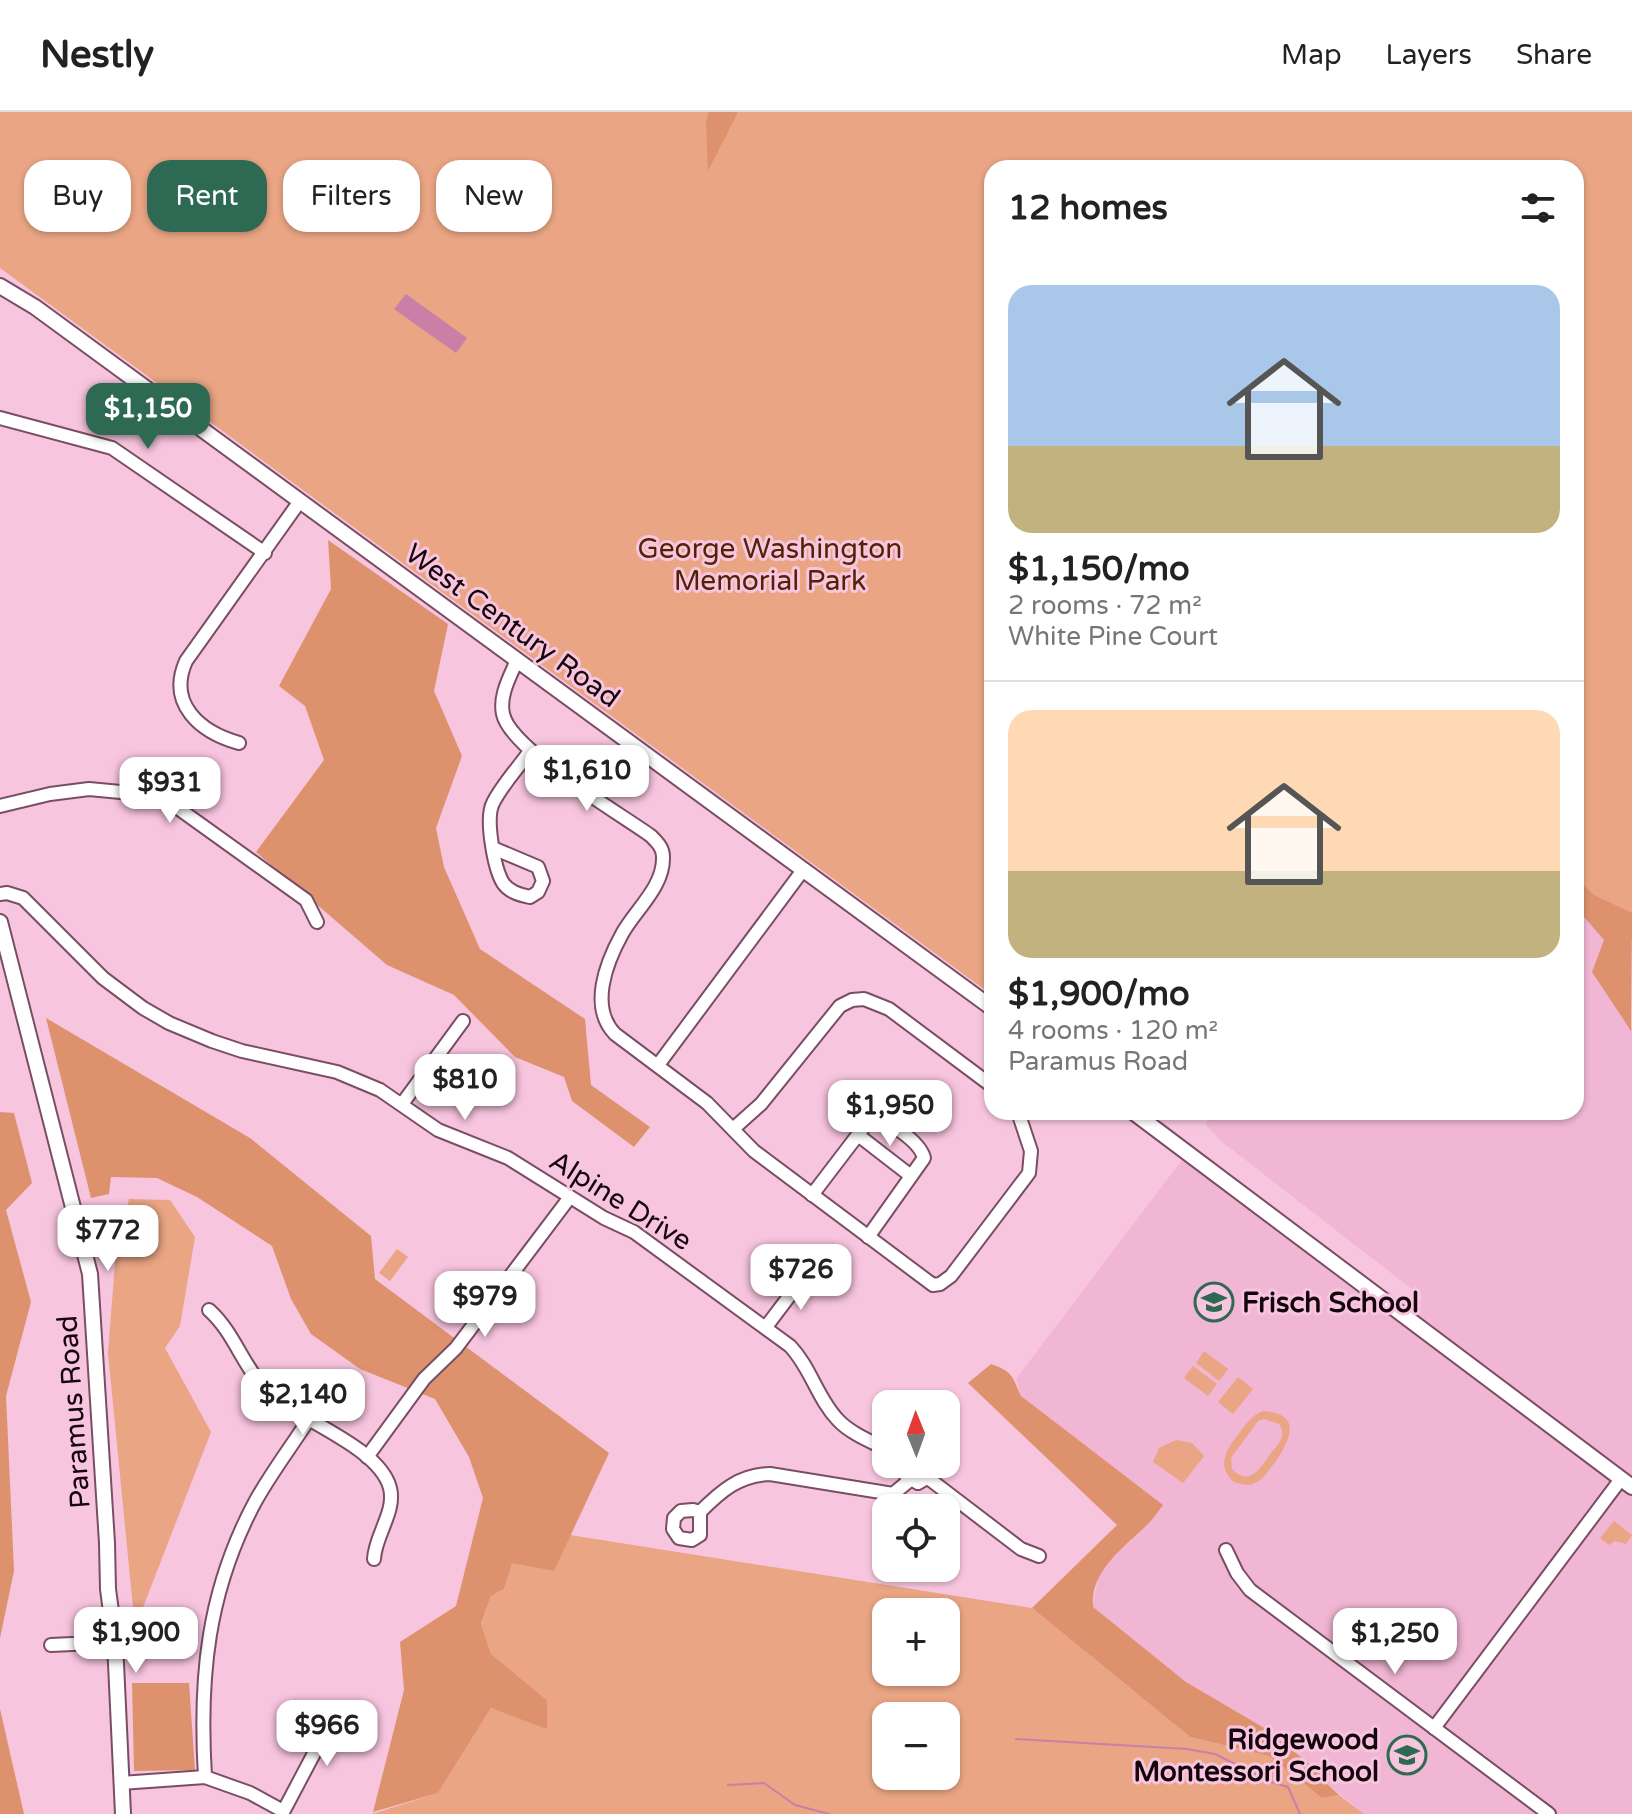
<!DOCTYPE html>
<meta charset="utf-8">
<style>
body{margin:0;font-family:"Varela Round",sans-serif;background:#f2f2f2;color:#222;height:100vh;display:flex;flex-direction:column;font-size:30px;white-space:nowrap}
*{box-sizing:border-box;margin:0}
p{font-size:26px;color:#767676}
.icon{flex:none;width:44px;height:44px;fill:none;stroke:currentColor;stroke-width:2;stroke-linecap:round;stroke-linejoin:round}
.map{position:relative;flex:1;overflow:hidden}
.sheet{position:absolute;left:984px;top:48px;width:600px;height:960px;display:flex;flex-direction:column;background:#fff;border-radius:24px;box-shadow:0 2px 6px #0004}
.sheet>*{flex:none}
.hud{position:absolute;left:24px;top:48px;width:760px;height:72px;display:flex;gap:16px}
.needle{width:52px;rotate:359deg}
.tools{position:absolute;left:872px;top:1278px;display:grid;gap:16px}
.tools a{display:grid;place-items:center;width:88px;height:88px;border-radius:16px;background:#fff;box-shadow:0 2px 6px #0004;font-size:40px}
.price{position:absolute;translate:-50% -68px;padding:0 18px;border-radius:16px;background:#fff;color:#222;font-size:26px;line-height:52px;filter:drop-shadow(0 2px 4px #0008)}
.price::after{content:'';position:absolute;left:50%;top:48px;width:24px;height:18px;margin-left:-12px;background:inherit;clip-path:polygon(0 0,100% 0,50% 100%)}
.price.active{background:#2d6953;color:#fff}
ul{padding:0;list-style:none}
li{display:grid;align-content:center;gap:16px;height:424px;padding:0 24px}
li+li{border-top:2px solid #e0e0e0}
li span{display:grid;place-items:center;height:248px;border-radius:24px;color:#555}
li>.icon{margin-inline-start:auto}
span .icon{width:144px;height:144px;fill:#fffc;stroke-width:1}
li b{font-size:34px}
h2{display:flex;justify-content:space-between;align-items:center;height:96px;padding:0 24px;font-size:34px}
.pill{padding:0 28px;border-radius:24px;background:#fff;box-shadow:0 2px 6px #0004;font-size:28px;line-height:72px}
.pill.active{background:#2d6953;color:#fff}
header{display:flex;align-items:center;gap:48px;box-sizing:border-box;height:112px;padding:0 40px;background:#fff;border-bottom:2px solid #e0e0e0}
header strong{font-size:38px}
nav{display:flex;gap:44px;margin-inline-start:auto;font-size:28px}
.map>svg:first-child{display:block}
.built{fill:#f0b6d3}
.green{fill:#e9a584;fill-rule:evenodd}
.forest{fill:#dd926d}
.water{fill:#c97fa6}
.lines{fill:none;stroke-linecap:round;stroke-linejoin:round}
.stream{stroke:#c97fa6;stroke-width:2}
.minor-casing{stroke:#794e65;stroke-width:16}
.major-casing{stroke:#794e65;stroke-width:18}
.minor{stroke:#fff;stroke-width:12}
.major{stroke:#fff;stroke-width:14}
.labels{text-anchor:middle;stroke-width:6;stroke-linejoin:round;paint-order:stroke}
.park-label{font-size:28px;fill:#522205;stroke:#f8c5df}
.street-label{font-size:28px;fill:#15060e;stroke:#f8c5df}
.poi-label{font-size:28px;font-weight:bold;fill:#15060e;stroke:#f8c5df;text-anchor:start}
</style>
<header>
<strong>Nestly</strong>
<nav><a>Map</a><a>Layers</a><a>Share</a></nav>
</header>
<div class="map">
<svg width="1632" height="1702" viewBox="0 0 1632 1702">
<rect width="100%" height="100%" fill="#f8c5df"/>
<path class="built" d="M1576 800 1584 805 1604 828 1632 917V1702H1364L1325 1670 1331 1662 1317 1657 1266 1617 1186 1570 1092 1495 1099 1463 1109 1449 1148 1413 1162 1393 1021 1284 1016 1267 1188 1040 1409 1205 1422 1185 1221 1029 1205 1012 1214 1000H1576Z"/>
<g class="green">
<path d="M0 0H1632V829L1576 786V56H992V883L0 156Z"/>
<path d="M129 1087 170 1088 195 1125 180 1214 165 1236 211 1320 135 1516 108 1241 116 1138Z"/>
<path d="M397 1137 408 1145 390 1169 379 1161Z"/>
<path d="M1204 1239 1228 1257 1219 1269 1196 1251Z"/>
<path d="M1193 1254 1217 1272 1208 1284 1184 1266Z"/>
<path d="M1238 1265 1253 1277 1233 1302 1218 1290Z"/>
<path d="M1263 1299C1302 1301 1291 1327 1276 1349 1269 1357 1264 1368 1253 1372 1247 1374 1241 1372 1234 1370 1215 1353 1227 1337 1240 1320 1247 1311 1252 1303 1263 1299ZM1264 1307 1279 1312C1281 1316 1283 1319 1282 1324 1281 1330 1275 1336 1271 1341 1261 1355 1250 1376 1232 1357L1231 1346 1258 1309Z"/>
<path d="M1176 1328 1192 1331 1204 1344 1183 1371 1153 1350 1159 1336Z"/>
<path d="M1614 1409 1632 1423 1626 1432 1615 1429 1609 1433 1600 1426Z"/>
<path d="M570 1423 1032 1496 1190 1625 1269 1644 1322 1686 1339 1683 1364 1702H372L438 1681 491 1596 547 1616V1588L491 1542 481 1513 491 1484 504 1477 512 1450 554 1459ZM886 1500H946V1560H886ZM886 1604H946V1664H886Z"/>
</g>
<g class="forest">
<path d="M709 0H738L708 59 706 9Z"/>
<path d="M328 428 448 512 434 579 462 644 436 716 444 755 480 837 585 907 591 973 650 1015 634 1035 572 989 564 965 515 945 454 883 387 853 256 740 324 648 305 594 279 574 331 477Z"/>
<path d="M1576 766 1594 783 1632 801 1631 919 1592 860 1604 828 1584 805 1576 800Z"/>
<path d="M46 906 250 1026 371 1124 375 1167 609 1341 554 1459 512 1451 504 1477 491 1484 481 1512 491 1542 547 1588V1617L491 1596 438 1681 373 1700 404 1578 400 1530 456 1494 483 1386 469 1345 435 1287 360 1257 311 1222 291 1187 272 1134 197 1085 157 1066 111 1065 109 1082 91 1086Z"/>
<path d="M0 1000 14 1001 32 1071 6 1098 31 1190 6 1284 14 1459 0 1526Z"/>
<path d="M991 1252C1014 1260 1012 1265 1021 1284L1163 1393C1158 1399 1153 1408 1147 1413 1124 1436 1090 1458 1093 1495L1186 1570 1266 1617 1316 1657 1320 1654 1331 1661 1325 1670 1339 1683 1322 1686 1269 1644 1190 1625 1032 1496 1117 1413 968 1271Z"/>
<path d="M132 1571H189L195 1658 134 1659Z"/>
<path d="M0 1597 24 1702H0Z"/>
</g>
<path class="water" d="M406 182 467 226 456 241 394 197Z"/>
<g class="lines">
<g class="stream">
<path d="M1016 1627 1187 1637 1215 1642 1268 1669 1288 1675 1300 1702"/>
<path d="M728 1673 764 1671 795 1693 829 1702"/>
</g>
<defs>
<g id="minor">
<path d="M0 306 112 336 265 441"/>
<path d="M517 548C510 565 499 583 503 602 510 637 619 701 651 724 658 731 663 736 663 745 664 775 635 798 622 822 606 851 589 895 615 922L707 991 754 1039 933 1173 940 1172 951 1164 1029 1061 1031 1039 1018 1000"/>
<path d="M239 631C200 620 167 592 186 549L300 389"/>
<path d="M0 694 50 682 89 677 131 681 152 686 175 694 306 788 317 810"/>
<path d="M493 736 538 755 543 769 538 780 530 785C520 783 509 780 503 771 494 756 485 706 493 691 502 673 518 656 530 639"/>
<path d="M0 782 7 781 23 786 103 866 143 896 169 911 212 929 242 939 337 960 380 978 438 1018 508 1046 604 1106 634 1120 790 1234C811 1256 817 1286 838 1308 850 1321 870 1329 886 1337"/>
<path d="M658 953 803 758"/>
<path d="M402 992 463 909"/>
<path d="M733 1017 761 992 840 894 852 888 864 887 889 897 992 974"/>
<path d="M858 1023 911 1064"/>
<path d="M812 1083 870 1007C887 1006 920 1030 924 1046L868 1125"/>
<path d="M209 1198C237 1223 244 1261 275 1286 306 1310 380 1337 390 1376 396 1400 375 1423 374 1447"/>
<path d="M766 1215 806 1162"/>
<path d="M367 1345 424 1267 456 1236 570 1085"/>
<path d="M905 1352 906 1364 918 1371 930 1364 931 1352"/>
<path d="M928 1366 1021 1437 1039 1444"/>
<path d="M693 1398 700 1400V1423L692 1428 679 1426 673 1417 674 1406 681 1399Z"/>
<path d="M700 1400C721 1379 739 1363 770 1362L893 1382 910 1368"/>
<path d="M1226 1438 1237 1461 1250 1478 1549 1702"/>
<path d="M51 1533 115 1530"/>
<path d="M1434 1616 1621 1367"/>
<path d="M205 1665C199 1566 207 1480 255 1390 271 1361 291 1335 309 1307"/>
<path d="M121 1671 205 1665 250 1681 283 1699"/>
<path d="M282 1702 329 1613 330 1598"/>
</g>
<g id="major">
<path d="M0 174 35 195 992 896"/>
<path d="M0 810 90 1162 107 1431 108 1477 115 1530 123 1702"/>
<path d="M1133 1000 1632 1375"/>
</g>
</defs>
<use href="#minor" class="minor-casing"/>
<use href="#major" class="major-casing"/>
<use href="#minor" class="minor"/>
<use href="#major" class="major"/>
</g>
<defs>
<symbol id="school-ring" viewBox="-11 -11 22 22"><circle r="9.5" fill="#f8c5df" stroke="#2d6953" stroke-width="1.5"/><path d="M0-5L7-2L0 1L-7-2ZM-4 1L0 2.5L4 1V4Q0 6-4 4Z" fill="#2d6953"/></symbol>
</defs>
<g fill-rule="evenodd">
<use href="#school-ring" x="1192" y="1168" width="44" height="44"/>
<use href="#school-ring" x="1385" y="1621" width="44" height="44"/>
</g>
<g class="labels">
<g class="park-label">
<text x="770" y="446">George Washington<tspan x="770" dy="32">Memorial Park</tspan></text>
</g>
<g class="street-label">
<text transform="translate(513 513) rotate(36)" y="10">West Century Road</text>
<text transform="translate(621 1088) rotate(32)" y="10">Alpine Drive</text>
<text transform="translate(73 1300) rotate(-94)" y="10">Paramus Road</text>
</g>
<g class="poi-label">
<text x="1242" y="1200">Frisch School</text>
<text x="1379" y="1637" text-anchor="end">Ridgewood<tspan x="1379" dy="32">Montessori School</tspan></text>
</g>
</g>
</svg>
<div class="tools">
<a><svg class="needle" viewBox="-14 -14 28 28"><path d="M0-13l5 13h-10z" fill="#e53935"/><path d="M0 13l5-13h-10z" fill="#767676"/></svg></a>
<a><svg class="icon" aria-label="locate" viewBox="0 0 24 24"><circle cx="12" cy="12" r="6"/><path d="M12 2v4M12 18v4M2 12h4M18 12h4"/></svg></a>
<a>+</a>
<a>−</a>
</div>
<b class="price active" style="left:148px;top:339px">$1,150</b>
<b class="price" style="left:587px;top:701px">$1,610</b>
<b class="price" style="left:170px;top:713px">$931</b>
<b class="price" style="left:465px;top:1010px">$810</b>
<b class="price" style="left:890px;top:1036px">$1,950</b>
<b class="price" style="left:108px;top:1161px">$772</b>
<b class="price" style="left:801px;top:1200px">$726</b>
<b class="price" style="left:485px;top:1227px">$979</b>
<b class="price" style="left:303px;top:1325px">$2,140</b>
<b class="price" style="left:136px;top:1563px">$1,900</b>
<b class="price" style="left:1395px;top:1564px">$1,250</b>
<b class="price" style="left:327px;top:1656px">$966</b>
<div class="hud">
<a class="pill">Buy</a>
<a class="pill active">Rent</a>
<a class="pill">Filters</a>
<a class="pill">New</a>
</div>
<section class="sheet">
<h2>12 homes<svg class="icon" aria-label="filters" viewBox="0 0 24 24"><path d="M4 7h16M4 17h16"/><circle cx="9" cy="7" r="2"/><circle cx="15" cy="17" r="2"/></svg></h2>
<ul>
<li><span style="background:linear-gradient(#a9c7e8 65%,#c2b280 0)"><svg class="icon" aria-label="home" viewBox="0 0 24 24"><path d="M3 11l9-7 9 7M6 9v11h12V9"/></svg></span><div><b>$1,150/mo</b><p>2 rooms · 72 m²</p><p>White Pine Court</p></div></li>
<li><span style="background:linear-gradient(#ffd9b3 65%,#c2b280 0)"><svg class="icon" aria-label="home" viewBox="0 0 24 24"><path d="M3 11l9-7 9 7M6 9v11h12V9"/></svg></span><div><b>$1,900/mo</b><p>4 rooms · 120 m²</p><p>Paramus Road</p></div></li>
</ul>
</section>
</div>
